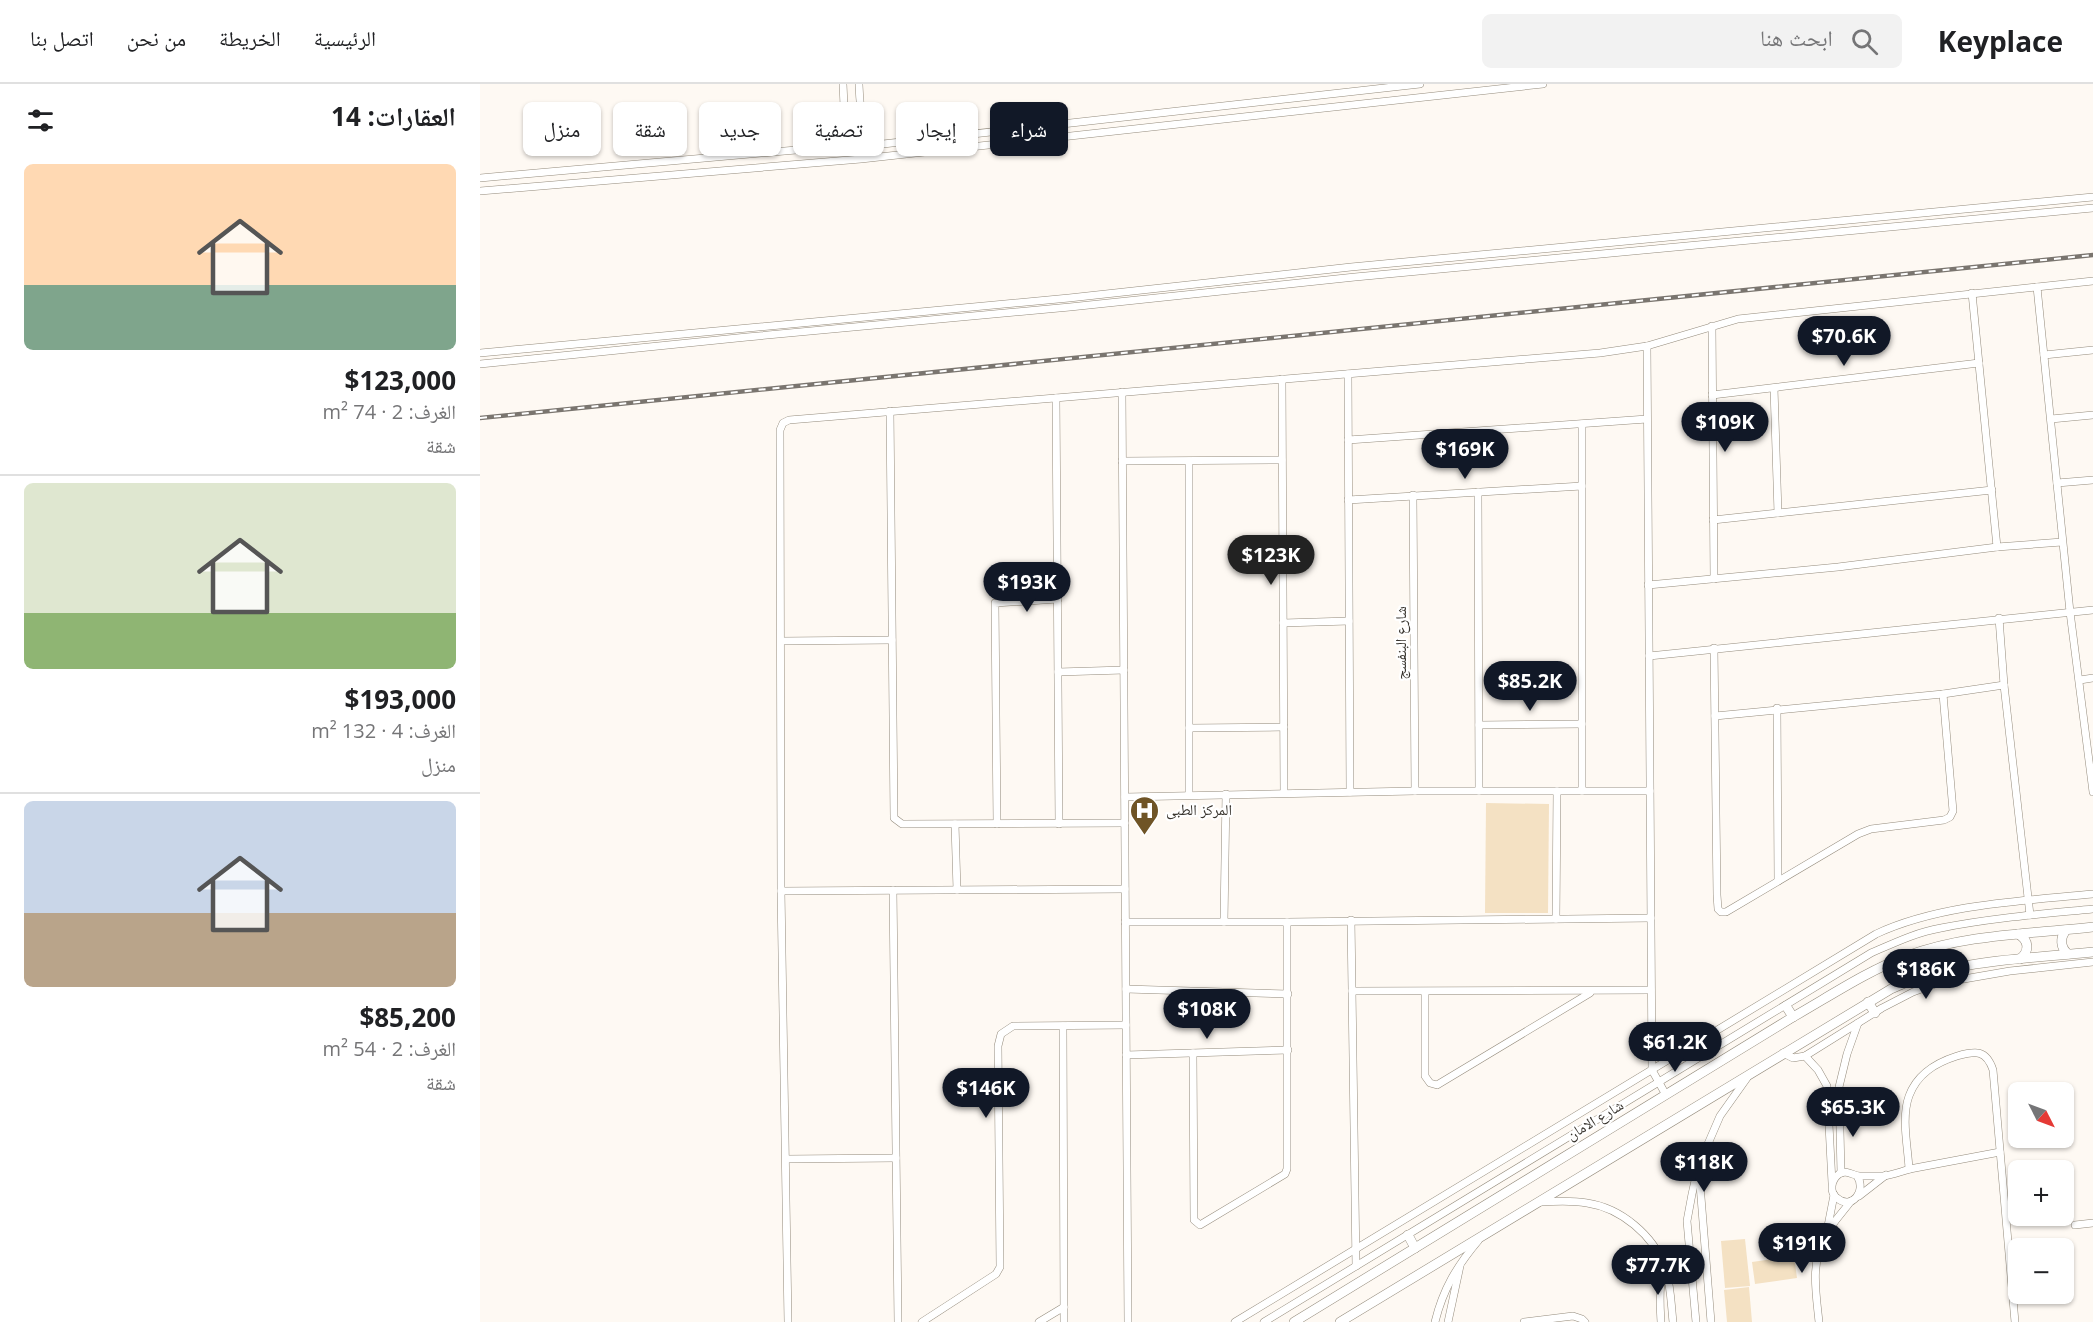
<!DOCTYPE html>
<html lang="ar">
<meta charset="utf-8">
<style>
body{margin:0;font-family:"Open Sans","Noto Naskh Arabic",sans-serif;background:#f2f2f2;color:#202124;direction:rtl;height:100vh;display:flex;flex-direction:column;font-size:22px;white-space:nowrap}
*{box-sizing:border-box;margin:0}
p{font-size:20px;color:#757577}
.icon{flex:none;width:33px;height:33px;fill:none;stroke:currentColor;stroke-width:2;stroke-linecap:round;stroke-linejoin:round}
.map{position:relative;flex:1;overflow:hidden;direction:ltr}
.details{display:flex;flex-direction:column;background:#fff;width:480px}
.details>*{flex:none}
.hud{position:absolute;left:18px;top:18px;width:570px;height:54px;direction:rtl;display:flex;gap:12px}
.needle{width:39px;rotate:132deg}
.fabs{position:absolute;left:1528px;top:998px;display:grid;gap:12px}
.fabs a{display:grid;place-items:center;width:66px;height:66px;border-radius:9px;background:#fff;box-shadow:0 2px 4px #0004;font-size:30px}
.price{position:absolute;translate:-50% -51px;padding:0 14px;border-radius:21px;background:#111827;color:#fff;font-size:20px;line-height:39px;filter:drop-shadow(0 2px 3px #0008)}
.price::after{content:'';position:absolute;left:50%;top:36px;width:18px;height:14px;margin-left:-9px;background:inherit;clip-path:polygon(0 0,100% 0,50% 100%)}
.price.on{background:#222;color:#fff}
ul{padding:0;list-style:none}
li{display:grid;align-content:center;gap:12px;height:318px;padding:0 24px}
li+li{border-top:2px solid #e0e0e0}
li span{display:grid;place-items:center;height:186px;border-radius:9px;color:#555}
li>.icon{margin-inline-start:auto}
span .icon{width:108px;height:108px;fill:#fffc;stroke-width:1}
li b{font-size:26px}
h2{display:flex;justify-content:space-between;align-items:center;height:72px;padding:0 24px;font-size:26px}
.tag{padding:0 21px;border-radius:9px;background:#fff;box-shadow:0 2px 4px #0004;font-size:21px;line-height:54px}
.tag.on{background:#111827;color:#fff}
header{display:flex;align-items:center;gap:36px;box-sizing:border-box;height:84px;padding:0 30px;background:#fff;border-bottom:2px solid #e0e0e0}
header strong{font-size:28px}
nav{display:flex;gap:33px;margin-inline-start:auto;font-size:21px}
.search{width:420px;height:54px;background:#f2f2f2;display:flex;align-items:center;gap:15px;box-sizing:border-box;padding:0 21px;border-radius:9px;color:#757577;font-size:22px}
main{display:flex;flex:1;min-height:0}
.map>svg:first-child{display:block}
.green{fill:#f4e1c3}
.lines{fill:none;stroke-linecap:round;stroke-linejoin:round}
.minor-casing{stroke:#948b7c;stroke-width:8}
.tertiary-casing{stroke:#948b7c;stroke-width:10}
.minor{stroke:#fff;stroke-width:7}
.tertiary{stroke:#fff;stroke-width:9}
.rail-casing{stroke:#7a756f;stroke-width:4.5}
.rail{stroke:#fff;stroke-width:2;stroke-dasharray:7;stroke-linecap:butt}
.labels{text-anchor:middle;stroke-width:4.5;stroke-linejoin:round;paint-order:stroke}
.street-label{font-size:15px;fill:#37332d;stroke:#fff}
.poi-label{font-size:15px;fill:#37332d;stroke:#fff;text-anchor:start}
</style>
<header>
<strong>Keyplace</strong>
<div class="search"><svg class="icon" aria-label="search" viewBox="0 0 24 24"><circle cx="10" cy="10" r="6"/><path d="M15 15l6 6"/></svg>ابحث هنا</div>
<nav><a>الرئيسية</a><a>الخريطة</a><a>من نحن</a><a>اتصل بنا</a></nav>
</header>
<main>
<div class="map">
<svg width="1613" height="1238" viewBox="0 0 1613 1238">
<rect width="100%" height="100%" fill="#fef9f3"/>
<g class="green">
<path d="M1006 719 1069 720 1068 829H1005Z"/>
<path d="M1265 1155 1270 1202 1245 1204 1241 1157Z"/>
<path d="M1314 1172 1317 1194 1275 1200 1272 1178Z"/>
<path d="M1269 1203 1272 1238H1247L1244 1206Z"/>
</g>
<g class="lines">
<defs>
<g id="minor">
<path d="M379 0C380 23 380 42 397 60"/>
<path d="M358 65 365 44 363 0"/>
<path d="M0 94 316 66 358 65 940 0"/>
<path d="M0 107 381 75 1063 0"/>
<path d="M1557 203 1590 528 1613 708"/>
<path d="M1492 209 1517 463"/>
<path d="M1232 242 1234 495"/>
<path d="M1167 262 1172 986 1186 1011"/>
<path d="M0 269 589 214 871 183 1613 113"/>
<path d="M1564 271 1613 266"/>
<path d="M0 280 267 253 590 223 875 193 1613 124"/>
<path d="M868 290 870 708"/>
<path d="M802 295 804 709"/>
<path d="M1294 304 1298 429"/>
<path d="M642 308 648 1238"/>
<path d="M1232 311 1499 279"/>
<path d="M576 314 579 740"/>
<path d="M410 327 414 734 422 740 645 739"/>
<path d="M1571 335 1613 331"/>
<path d="M868 356 1167 335"/>
<path d="M642 377 802 376"/>
<path d="M709 377V710"/>
<path d="M1577 399 1613 396"/>
<path d="M998 408 999 707"/>
<path d="M933 411 935 707"/>
<path d="M868 416 1102 402"/>
<path d="M1233 436 1512 406"/>
<path d="M1168 501 1358 483 1517 463 1582 458"/>
<path d="M1519 534 1524 601 1550 831"/>
<path d="M803 539 869 537"/>
<path d="M301 557 412 556"/>
<path d="M1234 564 1237 811 1238 825 1241 828H1246L1378 750 1391 745 1464 736 1470 733 1473 727 1463 610"/>
<path d="M1169 572 1613 526"/>
<path d="M578 588 644 586"/>
<path d="M1600 596 1613 594"/>
<path d="M1297 624 1298 797"/>
<path d="M1235 632 1463 610 1524 601"/>
<path d="M999 641 1102 640"/>
<path d="M709 644 804 643"/>
<path d="M1102 707V340"/>
<path d="M645 713 935 707H1170"/>
<path d="M475 740 477 806"/>
<path d="M517 740 515 519 578 515"/>
<path d="M413 806 418 1238"/>
<path d="M301 807 645 805"/>
<path d="M1076 835 1077 707"/>
<path d="M871 836 876 1182"/>
<path d="M645 838H807L1171 834"/>
<path d="M744 838 746 710"/>
<path d="M646 905 808 910"/>
<path d="M872 907 1171 906"/>
<path d="M945 908V992L950 999 957 1001 1110 909"/>
<path d="M583 942 584 1238"/>
<path d="M713 969 714 1136 720 1141 805 1090 807 1085V838"/>
<path d="M1303 969 1313 974 1325 972 1402 924 1433 908 1455 900 1530 887 1613 878"/>
<path d="M646 971 808 966"/>
<path d="M1325 972 1338 986 1347 1002 1352 1099"/>
<path d="M306 1075 416 1074"/>
<path d="M1429 1085C1428 1063 1421 1034 1429 1012 1437 990 1455 979 1477 972 1495 967 1506 965 1513 986L1535 1238"/>
<path d="M1219 1088 1231 1238"/>
<path d="M1361 1089 1359 1003 1367 970 1378 939"/>
<path d="M1377 1092C1387 1106 1372 1127 1357 1114 1349 1108 1351 1096 1359 1090 1367 1085 1373 1092 1380 1092 1388 1092 1396 1092 1403 1092 1414 1091 1424 1086 1435 1084 1463 1079 1492 1073 1520 1068"/>
<path d="M1379 1112 1406 1091"/>
<path d="M1061 1118C1076 1117 1091 1116 1107 1119 1141 1124 1173 1151 1185 1183 1191 1201 1191 1220 1193 1238"/>
<path d="M1595 1141 1613 1139"/>
<path d="M1347 1147 1354 1111"/>
<path d="M308 1238 301 807 300 346 303 339 309 336 1120 269 1167 262 1258 235 1613 197"/>
<path d="M442 1238 516 1190 520 1183 518 962 521 950 533 942 646 941"/>
<path d="M559 1238 584 1223"/>
<path d="M755 1238 1396 850C1460 820 1543 817 1613 810"/>
<path d="M784 1238 1391 869C1414 859 1437 848 1461 844 1511 834 1562 830 1613 825"/>
<path d="M955 1238C963 1205 977 1182 998 1157"/>
<path d="M968 1238 980 1182"/>
<path d="M1044 1238 1093 1232 1102 1235 1105 1238"/>
<path d="M1181 1238C1180 1220 1174 1156 1211 1179"/>
<path d="M1216 1238 1207 1137 1212 1110 1218 1083 1240 1032 1267 994"/>
<path d="M1339 1238C1336 1208 1330 1178 1346 1151 1352 1139 1363 1128 1371 1117"/>
</g>
<g id="tertiary">
<path d="M1586 846C1580 854 1580 863 1588 870"/>
<path d="M1538 850C1549 856 1550 867 1540 875"/>
<path d="M1388 918 1395 929"/>
<path d="M1306 922 1313 933"/>
<path d="M928 1151 935 1164"/>
<path d="M814 1238 1313 933C1350 912 1387 887 1427 872 1485 850 1551 850 1613 843"/>
<path d="M860 1238 1411 905C1474 875 1545 875 1613 868"/>
</g>
</defs>
<use href="#minor" class="minor-casing"/>
<use href="#tertiary" class="tertiary-casing"/>
<use href="#minor" class="minor"/>
<use href="#tertiary" class="tertiary"/>
<defs>
<path id="rail" d="M0 334 1613 171"/>
</defs>
<use href="#rail" class="rail-casing"/>
<use href="#rail" class="rail"/>
</g>
<defs>
<symbol id="hospital-pin" viewBox="-11 -11 22 30"><path d="M0 17L-7.5 6A9.5 9.5 0 1 1 7.5 6Z" fill="#6f5426" stroke="#fff"/><path d="M-5-5h3v3.5h4V-5h3V5h-3V1.5h-4V5h-3Z" fill="#fff"/></symbol>
</defs>
<g fill-rule="evenodd">
<use href="#hospital-pin" x="648" y="710" width="33" height="45"/>
</g>
<g class="labels">
<g class="street-label">
<text transform="translate(921 559) rotate(-90)" y="5">شارع البنفسج</text>
<text transform="translate(1115 1036) rotate(-31)" y="5">شارع الامان</text>
</g>
<g class="poi-label">
<text x="686" y="731">المركز الطبى</text>
</g>
</g>
</svg>
<div class="fabs">
<a><svg class="needle" viewBox="-14 -14 28 28"><path d="M0-13l5 13h-10z" fill="#e53935"/><path d="M0 13l5-13h-10z" fill="#757577"/></svg></a>
<a>+</a>
<a>−</a>
</div>
<b class="price" style="left:1364px;top:283px">$70.6K</b>
<b class="price" style="left:1245px;top:369px">$109K</b>
<b class="price" style="left:985px;top:396px">$169K</b>
<b class="price on" style="left:791px;top:502px">$123K</b>
<b class="price" style="left:547px;top:529px">$193K</b>
<b class="price" style="left:1050px;top:628px">$85.2K</b>
<b class="price" style="left:1446px;top:916px">$186K</b>
<b class="price" style="left:727px;top:956px">$108K</b>
<b class="price" style="left:1195px;top:989px">$61.2K</b>
<b class="price" style="left:506px;top:1035px">$146K</b>
<b class="price" style="left:1373px;top:1054px">$65.3K</b>
<b class="price" style="left:1224px;top:1109px">$118K</b>
<b class="price" style="left:1322px;top:1190px">$191K</b>
<b class="price" style="left:1178px;top:1212px">$77.7K</b>
<div class="hud">
<a class="tag on">شراء</a>
<a class="tag">إيجار</a>
<a class="tag">تصفية</a>
<a class="tag">جديد</a>
<a class="tag">شقة</a>
<a class="tag">منزل</a>
</div>
</div>
<section class="details">
<h2>العقارات: 14<svg class="icon" aria-label="filters" viewBox="0 0 24 24"><path d="M4 7h16M4 17h16"/><circle cx="9" cy="7" r="2"/><circle cx="15" cy="17" r="2"/></svg></h2>
<ul>
<li><span style="background:linear-gradient(#ffd9b3 65%,#7fa58c 0)"><svg class="icon" aria-label="home" viewBox="0 0 24 24"><path d="M3 11l9-7 9 7M6 9v11h12V9"/></svg></span><div><b>$123,000</b><p>الغرف: 2 · 74 m²</p><p>شقة</p></div></li>
<li><span style="background:linear-gradient(#dfe7d0 70%,#8fb573 0)"><svg class="icon" aria-label="home" viewBox="0 0 24 24"><path d="M3 11l9-7 9 7M6 9v11h12V9"/></svg></span><div><b>$193,000</b><p>الغرف: 4 · 132 m²</p><p>منزل</p></div></li>
<li><span style="background:linear-gradient(#c9d6e8 60%,#b9a48a 0)"><svg class="icon" aria-label="home" viewBox="0 0 24 24"><path d="M3 11l9-7 9 7M6 9v11h12V9"/></svg></span><div><b>$85,200</b><p>الغرف: 2 · 54 m²</p><p>شقة</p></div></li>
</ul>
</section>
</main>
